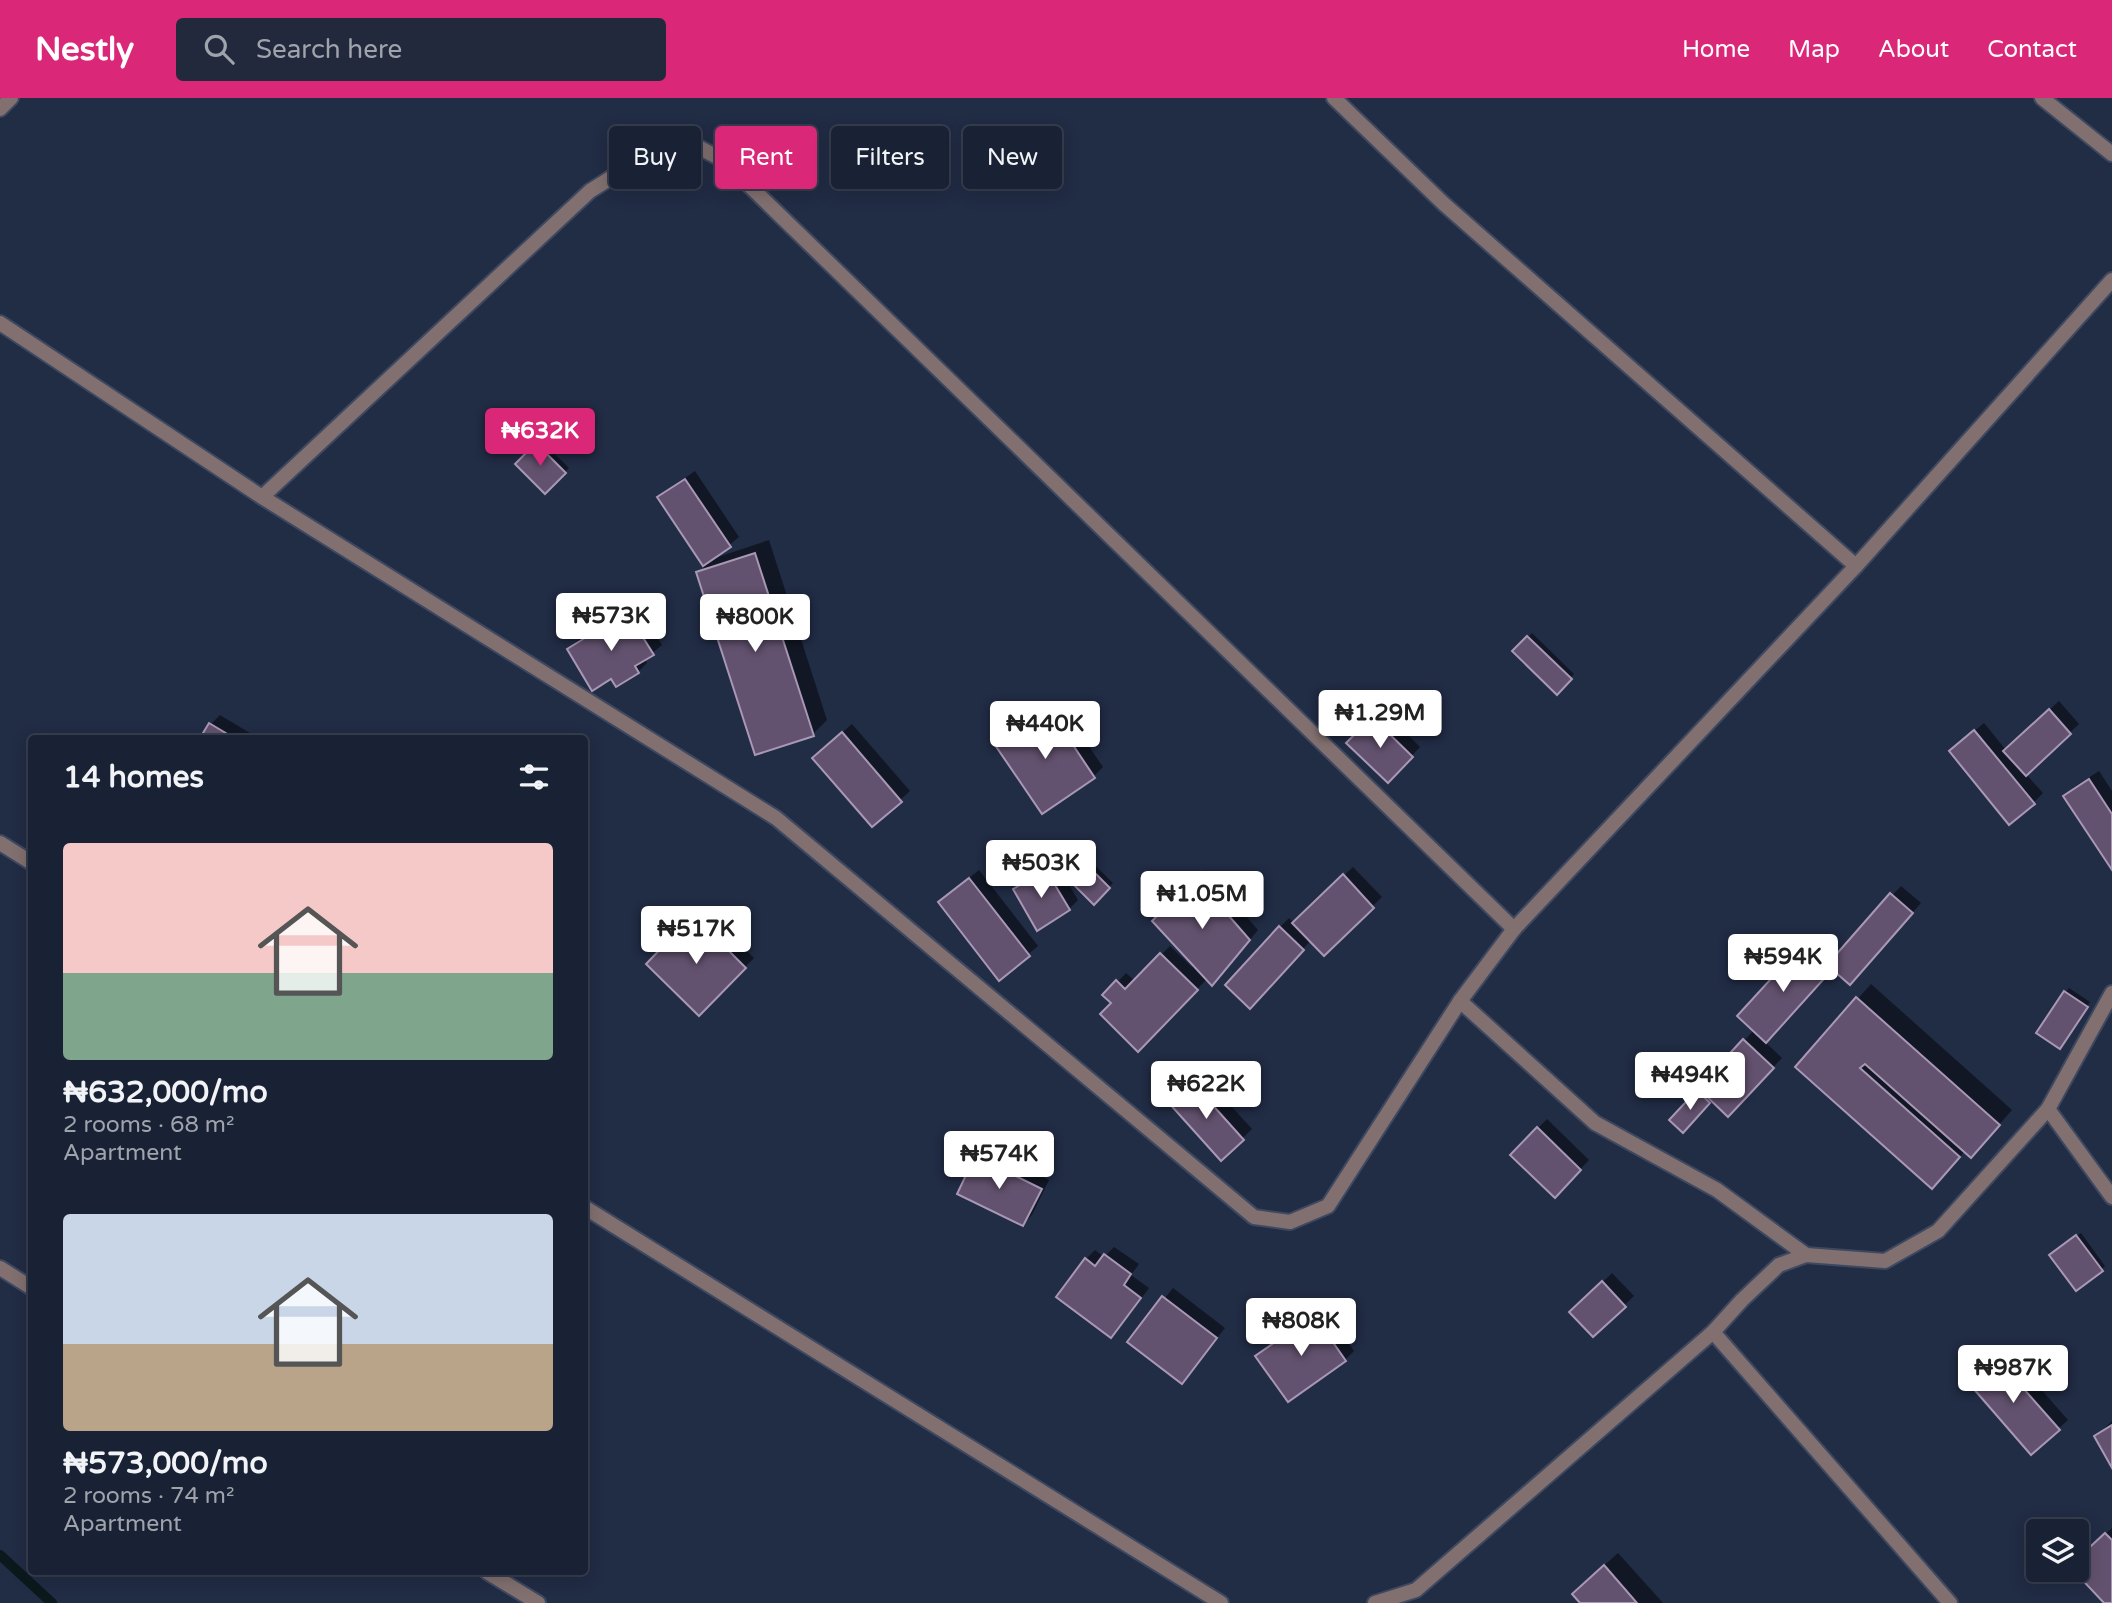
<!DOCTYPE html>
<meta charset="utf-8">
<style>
body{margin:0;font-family:"Varela Round",sans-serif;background:#22293c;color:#f1f3f6;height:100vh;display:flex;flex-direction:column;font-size:26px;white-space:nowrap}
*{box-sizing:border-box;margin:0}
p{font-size:23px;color:#9fa3ac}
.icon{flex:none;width:38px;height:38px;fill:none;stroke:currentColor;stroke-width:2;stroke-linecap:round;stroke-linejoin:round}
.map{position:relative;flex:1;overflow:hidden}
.details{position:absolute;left:28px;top:637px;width:560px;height:840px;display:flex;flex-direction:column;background:#192134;border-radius:7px;box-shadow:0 4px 18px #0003,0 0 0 2px #373e4f}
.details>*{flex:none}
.guide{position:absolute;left:609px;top:28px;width:665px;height:63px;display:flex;gap:14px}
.controls{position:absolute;left:2026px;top:1421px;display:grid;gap:14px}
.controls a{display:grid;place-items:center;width:63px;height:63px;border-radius:7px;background:#192134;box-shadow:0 4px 18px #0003,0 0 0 2px #373e4f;font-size:35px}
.price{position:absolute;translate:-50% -60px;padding:0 16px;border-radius:7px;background:#fff;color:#222;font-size:23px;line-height:46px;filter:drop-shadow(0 2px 4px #0008)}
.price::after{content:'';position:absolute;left:50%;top:42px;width:21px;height:16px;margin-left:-10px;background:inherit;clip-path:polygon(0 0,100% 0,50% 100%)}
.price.on{background:#db2777;color:#fff}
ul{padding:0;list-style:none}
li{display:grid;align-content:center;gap:14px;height:371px;padding:0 35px}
li span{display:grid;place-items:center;height:217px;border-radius:7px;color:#555}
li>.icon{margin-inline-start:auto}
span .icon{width:126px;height:126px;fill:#fffc;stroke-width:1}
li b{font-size:30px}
h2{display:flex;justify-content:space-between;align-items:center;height:84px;padding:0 35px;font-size:30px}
.pill{padding:0 24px;border-radius:7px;background:#192134;box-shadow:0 4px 18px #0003,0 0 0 2px #373e4f;font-size:24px;line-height:63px}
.pill.on{background:#db2777;color:#fff}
header{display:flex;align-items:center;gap:42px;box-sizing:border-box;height:98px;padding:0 35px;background:#db2777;color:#fff}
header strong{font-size:33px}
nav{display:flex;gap:38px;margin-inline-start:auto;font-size:24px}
.search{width:490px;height:63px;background:#22293c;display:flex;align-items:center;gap:18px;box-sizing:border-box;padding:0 24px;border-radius:7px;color:#9fa3ac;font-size:26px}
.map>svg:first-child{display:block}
.shadow{fill:#0007}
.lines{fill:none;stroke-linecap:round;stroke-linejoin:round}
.stream{stroke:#0b191d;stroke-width:10}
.building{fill:#63526f;stroke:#a997b6;stroke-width:2}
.minor-casing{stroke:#3e4860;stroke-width:18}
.minor{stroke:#81706f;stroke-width:14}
</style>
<header>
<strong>Nestly</strong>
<div class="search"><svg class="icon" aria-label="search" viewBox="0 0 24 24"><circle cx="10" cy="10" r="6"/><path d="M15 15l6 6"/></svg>Search here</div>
<nav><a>Home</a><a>Map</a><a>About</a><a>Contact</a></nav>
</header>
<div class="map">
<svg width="2112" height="1505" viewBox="0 0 2112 1505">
<rect width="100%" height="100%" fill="#212c45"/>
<g class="shadow">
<path d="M541 342 569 370 545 394 518 366Z"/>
<path d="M695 373 739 439 712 461 769 442 827 622 813 636 698 475 705 468 659 400 669 391Z"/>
<path d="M637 506 662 547 645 561 647 565 638 574 569 551 578 542Z"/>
<path d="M1532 535 1574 576 1557 594 1514 553Z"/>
<path d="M1058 603 1103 669 1094 678 1042 714 997 648 1006 639Z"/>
<path d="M2059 603 2079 626 2026 676 2043 695 2034 704 1960 645 1984 625 2006 652Z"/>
<path d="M1382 611 1420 649 1388 683 1349 645Z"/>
<path d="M220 617 258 640H202L211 626Z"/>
<path d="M852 626 910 693 872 727 823 651Z"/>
<path d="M2099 673 2112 693V769L2065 698 2074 689Z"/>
<path d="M1075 748 1113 785 1094 804 1061 773 1078 802 1069 811 1015 792 1024 783 1055 764 1057 766Z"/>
<path d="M1353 769 1382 799 1324 855 1311 842 1259 900 1280 829 1289 820 1294 825Z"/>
<path d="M979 772 1038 848 1000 880 950 795Z"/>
<path d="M1206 772 1258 832 1221 877 1207 881 1138 951 1113 905 1105 897 1126 875 1135 883 1170 848 1192 869 1194 867 1154 823Z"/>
<path d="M1901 788 1921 805 1858 876 1833 870 1765 944 1782 960 1728 1016 1712 1001 1683 1032 1672 1022 1754 932 1802 849 1811 840 1834 861Z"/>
<path d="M703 810 754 860 699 916 648 865Z"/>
<path d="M1871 886 2012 1012 1984 1044 1965 1053 1945 1074 1797 969Z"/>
<path d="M2069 890 2090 904 2063 944 2038 934Z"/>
<path d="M1201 975 1252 1031 1221 1061 1179 995Z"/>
<path d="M1547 1021 1589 1062 1555 1098 1512 1057Z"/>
<path d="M986 1050 1049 1082 1032 1117 1023 1126 977 1059Z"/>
<path d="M2081 1135 2105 1168 2101 1172 2056 1153Z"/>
<path d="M1114 1149 1139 1166 1131 1177 1149 1190 1120 1229 1111 1238 1058 1199 1086 1161 1095 1152 1104 1159Z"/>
<path d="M1612 1175 1634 1198 1593 1237 1572 1214Z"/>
<path d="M1173 1190 1225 1230 1182 1284 1130 1244Z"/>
<path d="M1324 1209 1354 1253 1345 1262 1258 1258 1267 1249Z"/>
<path d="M2004 1249 2068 1322 2031 1355 1977 1273Z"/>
<path d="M2112 1323V1366L2096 1338Z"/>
<path d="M2112 1430V1505H2106L2075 1472H2077V1462Z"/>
<path d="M1618 1455 1663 1505H1582L1588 1482Z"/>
</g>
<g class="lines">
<path class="stream" d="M0 1457 52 1505"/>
</g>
<g class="building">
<path d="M536 345 566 375 545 396 515 366Z"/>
<path d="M685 381 731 449 703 468 657 399Z"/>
<path d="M755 455 814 638 755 657 696 474Z"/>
<path d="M627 514 654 557 635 568 639 575 616 589 611 581 592 593 567 551Z"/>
<path d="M1527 538 1572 581 1557 597 1512 553Z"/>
<path d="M1049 611 1095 680 1042 716 995 647Z"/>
<path d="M2049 611 2071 636 2026 678 2003 653Z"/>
<path d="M1372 619 1413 659 1388 685 1346 645Z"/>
<path d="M209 625 234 640H200Z"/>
<path d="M1974 632 2035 706 2009 727 1949 653Z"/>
<path d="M842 634 902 704 872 729 812 660Z"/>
<path d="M2089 681 2112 716V772L2063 698Z"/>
<path d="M1070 750 1110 790 1094 807 1054 767Z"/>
<path d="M1046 772 1070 812 1037 833 1013 791Z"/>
<path d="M1343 776 1374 810 1324 858 1292 825Z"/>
<path d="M1195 779 1250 842 1212 888 1152 823Z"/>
<path d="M969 780 1030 858 999 883 938 804Z"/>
<path d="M1890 795 1913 815 1850 887 1827 867Z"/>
<path d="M693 817 746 870 699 918 646 866Z"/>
<path d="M1279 828 1304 852 1250 911 1225 887Z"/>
<path d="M1801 848 1830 874 1766 945 1737 918Z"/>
<path d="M1160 855 1198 892 1138 954 1100 916 1111 905 1102 897 1116 882 1125 891Z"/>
<path d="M2064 893 2088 909 2060 951 2036 935Z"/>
<path d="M1856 899 2000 1027 1971 1060 1865 966 1860 970 1960 1059 1932 1091 1795 969Z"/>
<path d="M1743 941 1774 970 1728 1019 1698 990Z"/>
<path d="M1191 983 1244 1042 1221 1063 1168 1004Z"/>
<path d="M1697 992 1710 1005 1683 1035 1669 1022Z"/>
<path d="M1537 1029 1581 1072 1555 1100 1510 1057Z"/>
<path d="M975 1058 1042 1091 1023 1128 957 1096Z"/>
<path d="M2076 1137 2103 1173 2076 1193 2049 1157Z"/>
<path d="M1104 1156 1131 1176 1124 1187 1141 1200 1111 1240 1056 1199 1085 1160 1095 1168Z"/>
<path d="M1602 1183 1626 1209 1593 1239 1569 1214Z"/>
<path d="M1162 1198 1217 1240 1182 1286 1127 1244Z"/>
<path d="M1314 1217 1346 1263 1288 1304 1255 1258Z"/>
<path d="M1994 1257 2060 1332 2031 1357 1966 1282Z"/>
<path d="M2112 1327V1370L2094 1338Z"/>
<path d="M2105 1435 2112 1442V1505H2104L2073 1472H2077V1461Z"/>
<path d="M1604 1467 1637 1505H1580L1572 1496Z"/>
</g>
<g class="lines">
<defs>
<g id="minor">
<path d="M1334 0 1444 106 1856 468"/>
<path d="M2042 0 2112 56"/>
<path d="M0 11 11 0"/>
<path d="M0 225 262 399 776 720 1254 1119 1290 1124 1328 1108 1460 903 1514 831 1856 468 2112 182"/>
<path d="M262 399 590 93 677 38 723 62 1514 831"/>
<path d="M0 745 32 765"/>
<path d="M1460 903 1595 1025 1717 1092 1806 1157"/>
<path d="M2048 1011 2112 1099"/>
<path d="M584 1109 1221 1505"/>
<path d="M0 1170 32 1190"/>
<path d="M1713 1234 1950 1505"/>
<path d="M487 1474 538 1505"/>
<path d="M1375 1505 1416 1492 1713 1234 1742 1202 1779 1167 1806 1157 1885 1163 1938 1133 2048 1011 2112 895"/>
</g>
</defs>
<use href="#minor" class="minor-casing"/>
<use href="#minor" class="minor"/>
</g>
</svg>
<div class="controls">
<a><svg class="icon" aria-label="layers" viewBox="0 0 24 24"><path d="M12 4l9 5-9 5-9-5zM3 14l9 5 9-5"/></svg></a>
</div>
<b class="price on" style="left:540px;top:370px">₦632K</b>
<b class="price" style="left:611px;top:555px">₦573K</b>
<b class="price" style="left:755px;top:556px">₦800K</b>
<b class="price" style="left:1380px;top:652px">₦1.29M</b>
<b class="price" style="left:1045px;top:663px">₦440K</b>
<b class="price" style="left:1041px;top:802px">₦503K</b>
<b class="price" style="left:1202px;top:833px">₦1.05M</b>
<b class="price" style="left:696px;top:868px">₦517K</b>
<b class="price" style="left:1783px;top:896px">₦594K</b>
<b class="price" style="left:1690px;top:1014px">₦494K</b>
<b class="price" style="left:1206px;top:1023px">₦622K</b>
<b class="price" style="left:999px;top:1093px">₦574K</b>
<b class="price" style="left:1301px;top:1260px">₦808K</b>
<b class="price" style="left:2013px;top:1307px">₦987K</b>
<div class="guide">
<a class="pill">Buy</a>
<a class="pill on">Rent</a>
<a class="pill">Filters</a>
<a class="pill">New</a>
</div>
<section class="details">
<h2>14 homes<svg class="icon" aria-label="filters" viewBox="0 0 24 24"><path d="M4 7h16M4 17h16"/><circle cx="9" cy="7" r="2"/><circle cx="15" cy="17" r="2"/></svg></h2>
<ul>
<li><span style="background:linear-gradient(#f6c9c9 60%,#7fa58c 0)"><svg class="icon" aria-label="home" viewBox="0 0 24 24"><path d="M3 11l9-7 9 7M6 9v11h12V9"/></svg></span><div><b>₦632,000/mo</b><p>2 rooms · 68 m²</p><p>Apartment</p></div></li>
<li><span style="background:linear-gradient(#c9d6e8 60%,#b9a48a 0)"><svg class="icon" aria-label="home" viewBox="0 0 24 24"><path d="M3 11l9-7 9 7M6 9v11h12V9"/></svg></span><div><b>₦573,000/mo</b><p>2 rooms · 74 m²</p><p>Apartment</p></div></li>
</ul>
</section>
</div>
